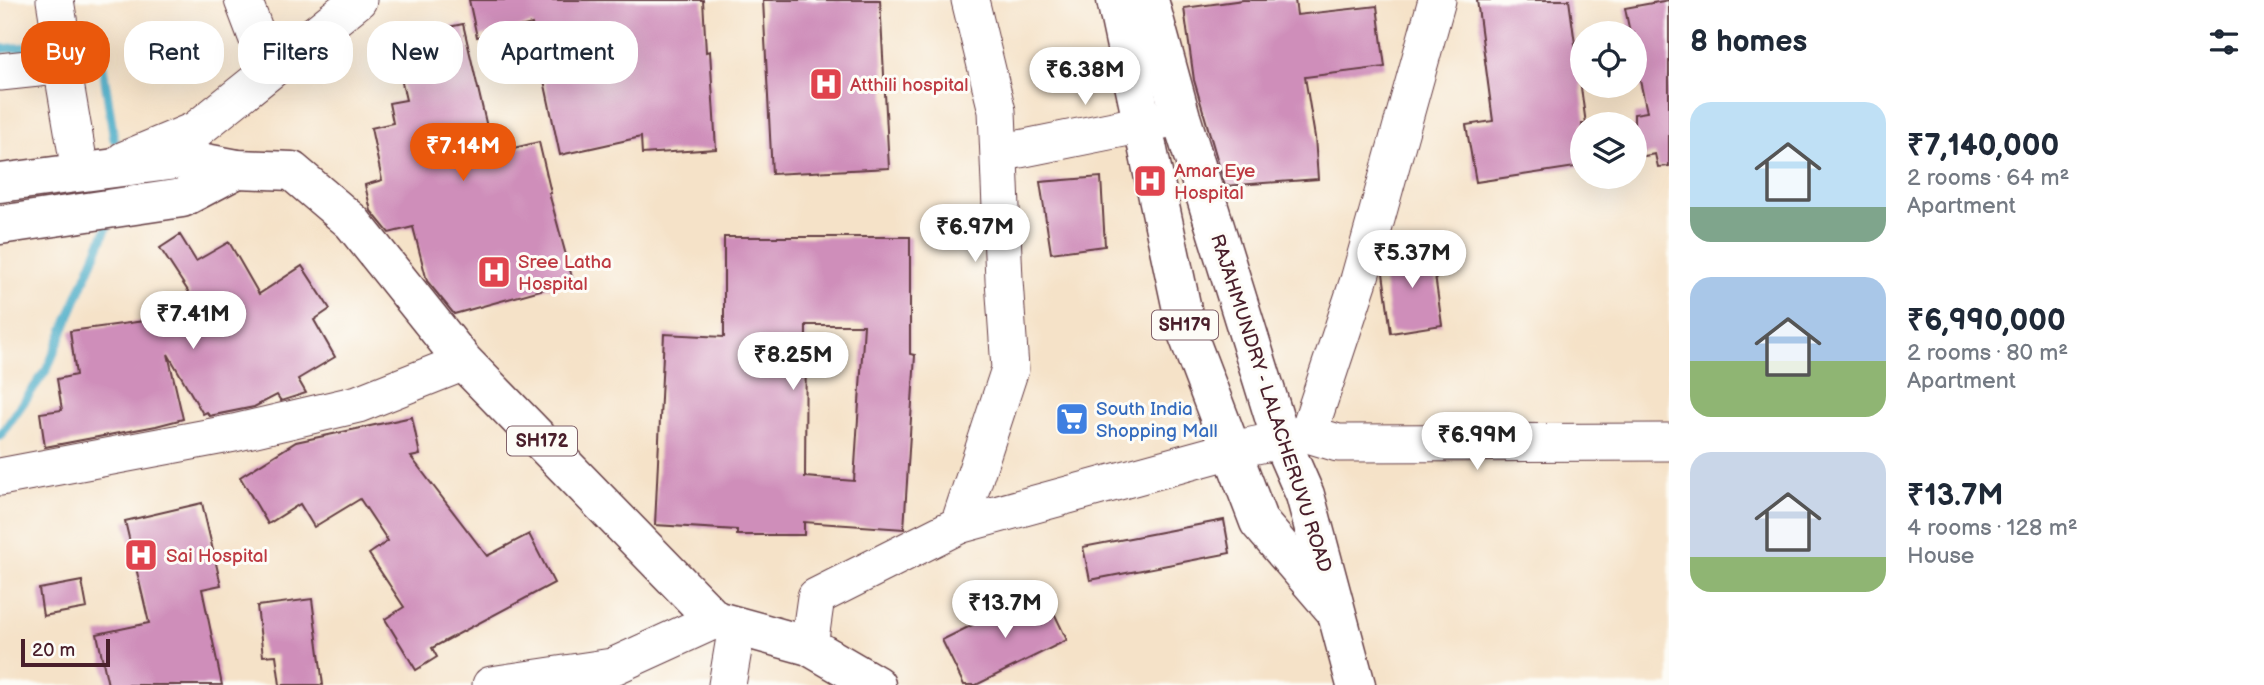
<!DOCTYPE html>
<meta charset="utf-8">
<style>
body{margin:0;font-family:"Balsamiq Sans",sans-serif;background:#f2f2f3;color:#1f2937;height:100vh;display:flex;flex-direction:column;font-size:26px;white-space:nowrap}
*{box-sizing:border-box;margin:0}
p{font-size:23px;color:#747a83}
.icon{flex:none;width:38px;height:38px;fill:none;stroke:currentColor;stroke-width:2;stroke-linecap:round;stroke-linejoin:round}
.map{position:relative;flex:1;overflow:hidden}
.drawer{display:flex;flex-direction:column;background:#fff;width:595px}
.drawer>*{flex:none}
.hud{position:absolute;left:21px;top:21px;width:665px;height:63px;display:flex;gap:14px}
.tools{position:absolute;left:1570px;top:21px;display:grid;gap:14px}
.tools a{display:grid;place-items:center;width:77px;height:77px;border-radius:50%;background:#fff;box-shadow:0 7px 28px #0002;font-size:35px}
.scale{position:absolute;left:21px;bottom:18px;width:89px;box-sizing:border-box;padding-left:7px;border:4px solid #4a1f2b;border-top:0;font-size:19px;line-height:24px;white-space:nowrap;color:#4a1f2b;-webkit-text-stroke:5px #fdfcf7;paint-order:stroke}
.price{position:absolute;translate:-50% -60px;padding:0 16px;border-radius:24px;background:#fff;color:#222;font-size:23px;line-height:46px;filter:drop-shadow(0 2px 4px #0008)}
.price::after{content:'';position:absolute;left:50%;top:42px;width:21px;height:16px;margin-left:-10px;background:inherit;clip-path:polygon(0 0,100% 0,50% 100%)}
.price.on{background:#ea580c;color:#fff}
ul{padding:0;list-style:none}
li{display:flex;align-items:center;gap:21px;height:175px;padding:0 21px}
li span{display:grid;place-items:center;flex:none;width:196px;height:140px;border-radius:21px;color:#555}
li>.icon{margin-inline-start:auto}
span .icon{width:84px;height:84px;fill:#fffc;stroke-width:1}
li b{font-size:30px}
h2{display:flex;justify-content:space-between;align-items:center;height:84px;padding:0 21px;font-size:30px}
.tag{padding:0 24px;border-radius:28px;background:#fff;box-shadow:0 7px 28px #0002;font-size:24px;line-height:63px}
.tag.on{background:#ea580c;color:#fff}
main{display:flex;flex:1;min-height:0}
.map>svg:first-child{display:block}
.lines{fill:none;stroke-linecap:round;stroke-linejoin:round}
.stream{stroke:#46aac6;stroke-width:9}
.building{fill:#cf8eba;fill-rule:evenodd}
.minor-casing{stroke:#643c43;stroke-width:39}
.major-casing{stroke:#643c43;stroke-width:41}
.minor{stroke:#fff;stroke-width:37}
.major{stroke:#fff;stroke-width:38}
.labels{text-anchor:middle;stroke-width:6;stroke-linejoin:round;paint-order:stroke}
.shield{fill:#fdfcf7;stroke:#806168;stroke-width:2}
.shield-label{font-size:18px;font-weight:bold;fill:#4a1f2b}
.health-label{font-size:19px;fill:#be3a42;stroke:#fdfcf7;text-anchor:start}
.street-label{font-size:19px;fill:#4a1f2b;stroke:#fdfcf7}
.shop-label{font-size:19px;fill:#366cbe;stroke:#fdfcf7;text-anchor:start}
</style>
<main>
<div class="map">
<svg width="1669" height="685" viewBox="0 0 1669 685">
<rect width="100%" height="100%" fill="#fdfcf7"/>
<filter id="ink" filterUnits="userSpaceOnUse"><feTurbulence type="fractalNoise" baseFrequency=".0143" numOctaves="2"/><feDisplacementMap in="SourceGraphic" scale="14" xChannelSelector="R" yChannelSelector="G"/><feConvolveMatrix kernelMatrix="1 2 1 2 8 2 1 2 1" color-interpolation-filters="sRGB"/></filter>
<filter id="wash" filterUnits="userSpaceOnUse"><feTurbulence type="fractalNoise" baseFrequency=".00686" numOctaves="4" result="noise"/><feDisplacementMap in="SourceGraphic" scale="28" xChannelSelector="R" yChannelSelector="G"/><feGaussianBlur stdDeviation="1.57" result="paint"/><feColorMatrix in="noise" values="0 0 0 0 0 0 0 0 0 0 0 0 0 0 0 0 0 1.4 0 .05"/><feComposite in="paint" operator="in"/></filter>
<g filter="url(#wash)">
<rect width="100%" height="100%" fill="#f5e2c8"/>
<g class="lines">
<g class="stream">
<path d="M72 43 99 41 114 139"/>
<path d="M0 49 54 45"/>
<path d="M0 436 47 369 110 220"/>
</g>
</g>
<g id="blocks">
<g class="building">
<path d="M469 0H703L706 52 710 51 716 149 642 154 641 137 560 155 532 24 477 37Z"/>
<path d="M763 0H880L889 168 772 174Z"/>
<path d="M1243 0H1295L1297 15 1377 6 1385 67 1305 77 1315 137 1318 179 1225 186 1194 80 1184 8Z"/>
<path d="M1477 0H1569L1586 124H1582V166L1476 182 1466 125 1493 121Z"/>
<path d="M1669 0V166L1658 167 1655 154 1634 158V114L1647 112 1634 54V33H1630L1625 8Z"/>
<path d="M463 24 493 153 539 142 551 193H549L573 281 454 314 427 281 413 227 389 233 371 211 365 185 382 180 371 128 393 123 389 103 406 100 392 39Z"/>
<path d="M1101 177 1105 246 1051 253 1040 182Z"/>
<path d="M180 235 196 261 229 242 259 294 302 266 330 309 314 320 335 357 298 379 306 393 281 401 277 395 254 407 209 416 207 412 203 414 168 354 183 419 156 426 45 447 40 413 62 410 57 379 76 375 70 331 144 321 190 294 160 248Z"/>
<path d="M724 237H910V354L915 355 904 529 804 522V535H737V530L655 525 664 334 724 337ZM806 325H864L854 481 805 477Z"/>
<path d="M1431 247 1442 325 1391 333 1383 273 1388 253Z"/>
<path d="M412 417 420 455 411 457 487 556 529 534 554 583 432 648 437 657 416 670 385 619 404 607 369 554 388 541 360 499 314 527 300 504 268 524 240 477 296 442Z"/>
<path d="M202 503 221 585 202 589 222 685H108L97 634 149 623 125 521Z"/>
<path d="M1224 520 1230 553 1090 580 1083 547Z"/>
<path d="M82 581 87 608 43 616 39 589Z"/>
<path d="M1043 590 1067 640 976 685H964L942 640Z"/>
<path d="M312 599 323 685H280L276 655 263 656 257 606Z"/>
</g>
</g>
</g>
<g filter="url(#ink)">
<use href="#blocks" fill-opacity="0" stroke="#643c43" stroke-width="2"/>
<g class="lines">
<defs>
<g id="minor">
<path d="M243 0 257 37 277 65"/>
<path d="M61 60 80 171"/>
<path d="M0 72 57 66 64 56 55 0"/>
<path d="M1000 153 1173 118"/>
<path d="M124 160 196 130 358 0"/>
<path d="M1308 434 1359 280 1437 0"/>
<path d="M0 477 234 433 358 404 464 362"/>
<path d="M959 525 1010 369 1004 280 997 111 970 0"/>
<path d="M809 646 816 597 959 525 1232 450 1281 440 1308 434 1338 443 1669 442"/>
<path d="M491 685 612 667 715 620"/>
<path d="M727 685 737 626"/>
</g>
<g id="major">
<path d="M1116 0 1187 333 1259 522 1332 607"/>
<path d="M1149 0 1181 117 1281 440 1305 495 1356 685"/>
<path d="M0 183 184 159 237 169 292 171 352 222 464 362 715 620 809 646 876 685"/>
<path d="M0 225 182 198 237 169"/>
</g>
</defs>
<use href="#minor" class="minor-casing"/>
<use href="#major" class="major-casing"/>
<use href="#minor" class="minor"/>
<use href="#major" class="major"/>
</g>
</g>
<defs>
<symbol id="hospital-square" viewBox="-11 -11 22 22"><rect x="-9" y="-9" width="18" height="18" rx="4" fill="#e0444e" stroke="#fdfcf7"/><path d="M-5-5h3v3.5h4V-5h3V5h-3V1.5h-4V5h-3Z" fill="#fff"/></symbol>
<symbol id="supermarket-square" viewBox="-11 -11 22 22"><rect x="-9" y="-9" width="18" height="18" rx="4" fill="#3f7fe0" stroke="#fdfcf7"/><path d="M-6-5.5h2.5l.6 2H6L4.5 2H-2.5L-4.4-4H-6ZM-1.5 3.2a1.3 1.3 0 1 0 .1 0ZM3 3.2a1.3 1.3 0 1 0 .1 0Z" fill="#fff"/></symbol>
</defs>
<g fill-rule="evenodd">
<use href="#hospital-square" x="807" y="65" width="38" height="38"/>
<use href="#hospital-square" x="1131" y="162" width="38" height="38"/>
<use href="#hospital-square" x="475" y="253" width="38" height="38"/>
<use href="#supermarket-square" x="1053" y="400" width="38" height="38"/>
<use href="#hospital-square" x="122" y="536" width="38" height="38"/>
</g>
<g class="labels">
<g class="shield">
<rect x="1152" y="310.5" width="66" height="29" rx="5"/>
<rect x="507" y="426.5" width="70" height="29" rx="5"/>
</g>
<g class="shield-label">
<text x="1185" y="331">SH179</text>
<text x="542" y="447">SH172</text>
</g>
<g class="health-label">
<text x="850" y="91">Atthili hospital</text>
<text x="1174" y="177">Amar Eye<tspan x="1174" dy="22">Hospital</tspan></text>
<text x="518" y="268">Sree Latha<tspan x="518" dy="22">Hospital</tspan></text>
<text x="166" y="562">Sai Hospital</text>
</g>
<g class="street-label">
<text transform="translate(1272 403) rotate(72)" y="7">RAJAHMUNDRY - LALACHERUVU ROAD</text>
</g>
<g class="shop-label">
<text x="1096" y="415">South India<tspan x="1096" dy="22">Shopping Mall</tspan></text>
</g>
</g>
</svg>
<div class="tools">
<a><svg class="icon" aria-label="locate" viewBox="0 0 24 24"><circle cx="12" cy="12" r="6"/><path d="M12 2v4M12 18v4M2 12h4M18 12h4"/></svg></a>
<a><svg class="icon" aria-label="layers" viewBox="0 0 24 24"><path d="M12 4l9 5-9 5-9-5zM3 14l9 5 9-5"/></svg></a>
</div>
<div class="scale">20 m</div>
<b class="price" style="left:1085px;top:107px">₹6.38M</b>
<b class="price on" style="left:463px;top:183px">₹7.14M</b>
<b class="price" style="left:975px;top:264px">₹6.97M</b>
<b class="price" style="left:1412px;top:290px">₹5.37M</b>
<b class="price" style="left:193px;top:351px">₹7.41M</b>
<b class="price" style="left:793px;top:392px">₹8.25M</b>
<b class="price" style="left:1477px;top:472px">₹6.99M</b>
<b class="price" style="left:1005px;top:640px">₹13.7M</b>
<div class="hud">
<a class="tag on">Buy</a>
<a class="tag">Rent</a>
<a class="tag">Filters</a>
<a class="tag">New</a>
<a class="tag">Apartment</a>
</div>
</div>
<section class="drawer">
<h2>8 homes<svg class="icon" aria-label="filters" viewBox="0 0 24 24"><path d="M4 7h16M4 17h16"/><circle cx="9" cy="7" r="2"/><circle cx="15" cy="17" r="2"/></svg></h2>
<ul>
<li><span style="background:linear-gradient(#bfe0f5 75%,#7fa58c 0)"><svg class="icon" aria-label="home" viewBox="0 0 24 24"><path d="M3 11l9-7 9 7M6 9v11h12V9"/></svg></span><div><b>₹7,140,000</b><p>2 rooms · 64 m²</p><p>Apartment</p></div></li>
<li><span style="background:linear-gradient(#a9c7e8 60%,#8fb573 0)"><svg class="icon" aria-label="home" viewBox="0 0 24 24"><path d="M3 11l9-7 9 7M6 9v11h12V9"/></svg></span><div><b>₹6,990,000</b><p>2 rooms · 80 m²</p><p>Apartment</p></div></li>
<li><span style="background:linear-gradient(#c9d6e8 75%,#8fb573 0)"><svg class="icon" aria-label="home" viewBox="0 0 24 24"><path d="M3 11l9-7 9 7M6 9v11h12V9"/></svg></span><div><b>₹13.7M</b><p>4 rooms · 128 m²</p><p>House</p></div></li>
</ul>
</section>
</main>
